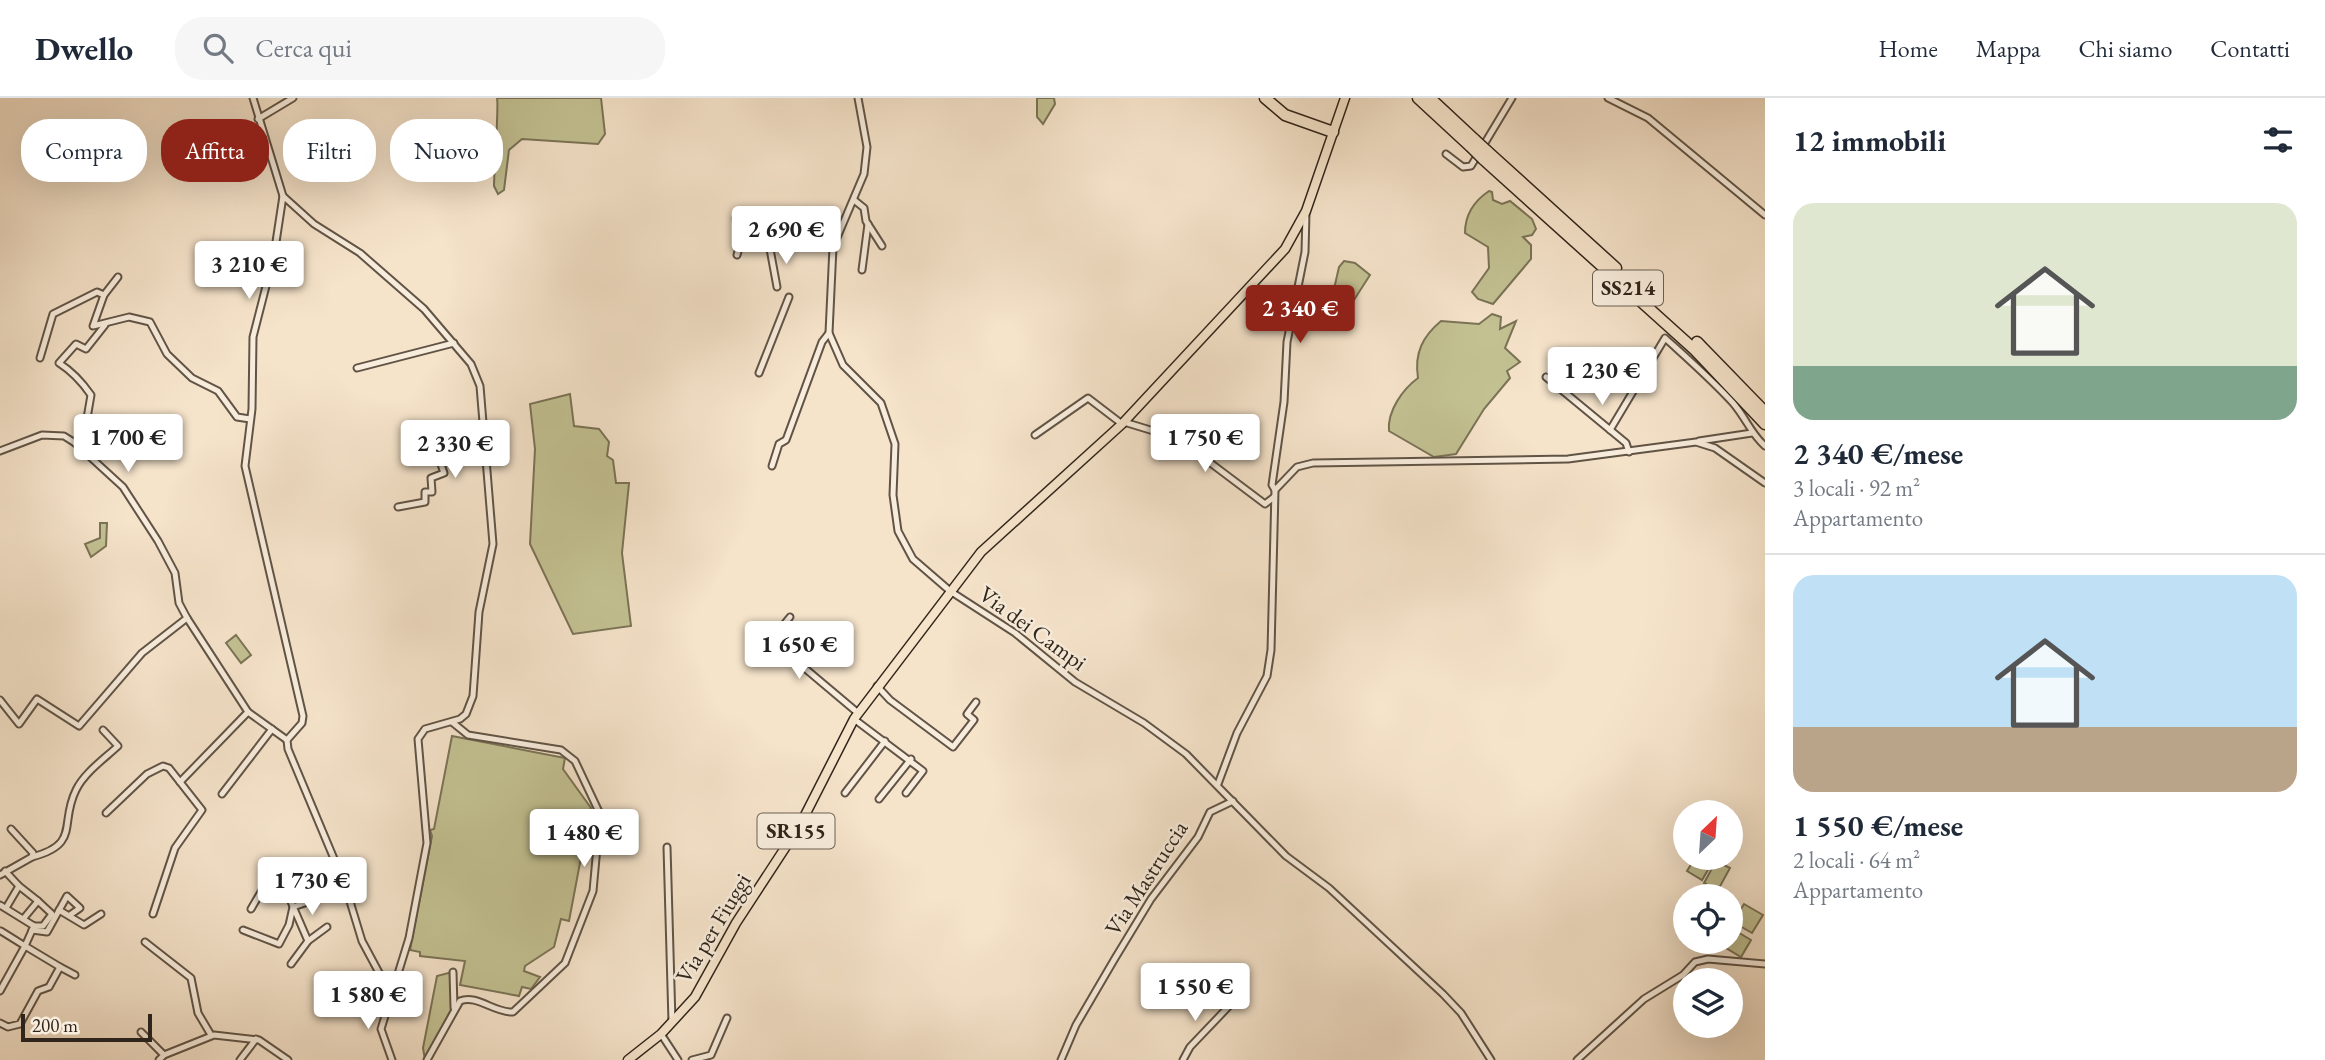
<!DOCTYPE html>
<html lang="it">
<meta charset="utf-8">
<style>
body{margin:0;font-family:"EB Garamond",serif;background:#f6f6f7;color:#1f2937;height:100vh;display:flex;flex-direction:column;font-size:26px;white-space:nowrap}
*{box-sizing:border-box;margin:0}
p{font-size:23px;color:#747a83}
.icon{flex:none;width:38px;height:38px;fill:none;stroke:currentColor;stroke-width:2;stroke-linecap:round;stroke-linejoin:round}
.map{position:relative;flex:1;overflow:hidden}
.side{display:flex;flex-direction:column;background:#fff;width:560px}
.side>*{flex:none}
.top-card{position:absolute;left:21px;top:21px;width:665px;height:63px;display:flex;gap:14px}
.needle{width:46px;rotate:25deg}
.buttons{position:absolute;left:1673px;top:702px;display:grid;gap:14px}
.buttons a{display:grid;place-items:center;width:70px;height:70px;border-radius:50%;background:#fff;box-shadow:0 7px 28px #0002;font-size:35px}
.scale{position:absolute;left:21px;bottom:18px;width:131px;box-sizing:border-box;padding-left:7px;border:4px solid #30251a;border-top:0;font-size:19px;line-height:24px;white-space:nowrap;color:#30251a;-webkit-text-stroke:5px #f8eddd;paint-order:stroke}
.price{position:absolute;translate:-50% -60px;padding:0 16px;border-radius:7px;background:#fff;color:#222;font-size:23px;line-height:46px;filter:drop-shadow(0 2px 4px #0008)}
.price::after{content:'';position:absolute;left:50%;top:42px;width:21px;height:16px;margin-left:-10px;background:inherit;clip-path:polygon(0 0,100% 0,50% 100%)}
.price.active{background:#8f2418;color:#fff}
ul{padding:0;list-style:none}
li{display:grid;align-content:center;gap:14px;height:371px;padding:0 28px}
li+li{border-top:2px solid #e0e1e3}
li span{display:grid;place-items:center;height:217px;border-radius:21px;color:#555}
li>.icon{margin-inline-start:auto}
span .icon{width:126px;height:126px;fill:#fffc;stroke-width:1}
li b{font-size:30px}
h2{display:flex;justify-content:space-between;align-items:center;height:84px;padding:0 28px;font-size:30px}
.tag{padding:0 24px;border-radius:28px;background:#fff;box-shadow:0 7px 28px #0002;font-size:24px;line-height:63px}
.tag.active{background:#8f2418;color:#fff}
header{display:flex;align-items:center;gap:42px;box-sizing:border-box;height:98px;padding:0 35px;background:#fff;border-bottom:2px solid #e0e1e3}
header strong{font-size:33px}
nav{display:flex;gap:38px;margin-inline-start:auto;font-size:24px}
.search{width:490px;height:63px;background:#f6f6f7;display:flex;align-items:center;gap:18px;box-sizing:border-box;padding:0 24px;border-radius:28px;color:#747a83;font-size:26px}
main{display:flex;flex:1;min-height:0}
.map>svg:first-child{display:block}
.green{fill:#c3c192;stroke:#7a7356;stroke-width:2}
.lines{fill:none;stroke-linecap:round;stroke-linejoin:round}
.street-casing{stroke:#615446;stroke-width:9}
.primary-casing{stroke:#30251a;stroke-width:11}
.highway-casing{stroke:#30251a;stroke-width:13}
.street{stroke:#f8eddd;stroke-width:5}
.primary{stroke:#f5e3ca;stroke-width:8}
.highway{stroke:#f5e3ca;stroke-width:10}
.highway-bridge-casing{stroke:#30251a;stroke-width:13;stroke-linecap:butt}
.highway-bridge{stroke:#f5e3ca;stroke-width:10}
.labels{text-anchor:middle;stroke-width:5;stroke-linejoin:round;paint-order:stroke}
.shield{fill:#f8eddd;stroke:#6c6154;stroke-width:2}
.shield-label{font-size:21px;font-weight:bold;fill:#30251a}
.street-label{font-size:23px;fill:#30251a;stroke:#f8eddd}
</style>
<header>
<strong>Dwello</strong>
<div class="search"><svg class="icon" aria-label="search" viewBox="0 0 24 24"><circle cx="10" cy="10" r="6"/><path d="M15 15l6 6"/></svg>Cerca qui</div>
<nav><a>Home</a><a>Mappa</a><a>Chi siamo</a><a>Contatti</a></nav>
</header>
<main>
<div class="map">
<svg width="1765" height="962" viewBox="0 0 1765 962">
<rect width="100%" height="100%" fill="#f5e3ca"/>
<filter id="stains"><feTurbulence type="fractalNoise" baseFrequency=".00286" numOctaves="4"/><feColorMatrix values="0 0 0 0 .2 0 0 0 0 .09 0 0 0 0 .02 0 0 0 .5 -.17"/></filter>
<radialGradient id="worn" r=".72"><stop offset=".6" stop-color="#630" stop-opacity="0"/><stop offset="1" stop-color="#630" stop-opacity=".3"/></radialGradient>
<g class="green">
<path d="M497 0H601L605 36 598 46 522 41 509 52 504 92 498 96 494 88C494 74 499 7 497 0Z"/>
<path d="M1037 0H1054L1055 6 1043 26 1037 19Z"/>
<path d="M1489 93 1492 94 1493 102 1502 106 1510 103 1532 121 1536 131 1532 137 1523 139 1531 147V161L1493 206 1478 201 1472 194 1489 170 1488 149 1465 135C1465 117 1474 103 1489 93Z"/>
<path d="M1344 163 1355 165 1370 177 1354 202 1340 199 1334 191 1339 169Z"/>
<path d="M1492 216 1501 219 1500 231 1516 223 1505 250 1520 264 1507 273 1510 280 1484 311 1456 356 1434 359 1389 333C1387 313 1403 291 1418 280 1414 255 1423 238 1441 223L1479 226Z"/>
<path d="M570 296 574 328 599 331 609 344 607 358 613 362 616 385H629L622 455 631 528 573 536 530 446 535 351 530 306Z"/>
<path d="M100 425H107L106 448 91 459 85 446 100 440Z"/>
<path d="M236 537 251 557 241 565 226 545Z"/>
<path d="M452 638 565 660 563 671 591 710 579 748 583 749 569 823 561 821 554 849 525 868 524 873 540 879 531 891 522 889 519 898 460 887 465 863 420 858V854L410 852 432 738 430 732 434 731Z"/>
<path d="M1695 760H1715L1702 782 1687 773Z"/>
<path d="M1716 763 1730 770 1718 792 1704 785Z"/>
<path d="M1744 806 1763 817 1752 835 1733 824Z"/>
<path d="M1731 830 1751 842 1741 859 1721 847 1723 844H1731Z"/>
<path d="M452 874V910L425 962 423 950 437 878Z"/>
</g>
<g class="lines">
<defs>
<g id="street">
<path d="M253 0 283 98"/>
<path d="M858 0 867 49 864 76 833 149 829 235 843 267 881 305 895 346 893 397 898 433 913 461 950 493 1015 535 1075 584 1144 625 1186 656 1286 758 1329 790 1443 896 1461 915 1491 962"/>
<path d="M1608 0 1648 20 1765 117"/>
<path d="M258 21 293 0"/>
<path d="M1446 56 1463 69 1471 68 1512 0"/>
<path d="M854 102 864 110 866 123 882 148"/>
<path d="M736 120 739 150 737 157"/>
<path d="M770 151 777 189"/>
<path d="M862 172 868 126"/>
<path d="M118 179 104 197 93 228 129 219 150 224 167 256 192 280 218 293 237 319 250 321"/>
<path d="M40 260 53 216 97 194 104 197"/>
<path d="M357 270 454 245"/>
<path d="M759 275 789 199"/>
<path d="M1546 279 1626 345 1629 354"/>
<path d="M1124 324 1170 338 1188 348 1265 406 1274 399"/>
<path d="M1610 332 1665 240C1688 261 1712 282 1733 305 1746 320 1751 336 1765 348"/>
<path d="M1035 337 1088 300 1122 326"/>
<path d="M1699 343 1752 335"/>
<path d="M75 345 86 326 91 297C82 284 73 274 59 265L76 246 86 251 105 227"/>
<path d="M0 353 42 337 64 338 75 345 123 389 158 443 175 475 179 505 187 520 248 614 287 642"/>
<path d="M772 368 779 346 786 342 822 244 829 235"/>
<path d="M1275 392 1272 387 1284 304 1287 244 1305 154 1306 115"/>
<path d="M398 409 425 404V394H432L431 380 444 375 433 343 435 335 482 327"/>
<path d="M757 530 858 615"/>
<path d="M771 542 790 519"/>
<path d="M877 588 890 602 953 649 974 622 967 616 976 604"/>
<path d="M0 602 19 626 37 601 79 628 142 555 187 520"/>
<path d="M854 621 923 673 906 695"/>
<path d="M180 684 248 614"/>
<path d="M1218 686 1237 635 1267 578 1271 552 1275 392 1297 369 1313 365 1568 361 1696 344 1715 350 1765 385"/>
<path d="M845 695 885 643"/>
<path d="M222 696 272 631"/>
<path d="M879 701 911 661"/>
<path d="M106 715 147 676 163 668 169 670 202 712 175 750 153 816"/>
<path d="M667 749 672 924"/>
<path d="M32 759C81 746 59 726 76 692 84 675 104 661 118 648L103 632"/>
<path d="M5 773 19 788 6 810"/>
<path d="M0 777 32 759 33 755 11 731"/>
<path d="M19 788 38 803 24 820"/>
<path d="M0 807 34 828 25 848 60 869 49 889 38 893 20 926 8 929 0 925"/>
<path d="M251 811 265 787H287"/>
<path d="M59 812 84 827 101 816"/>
<path d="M34 828H43L52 816 38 803"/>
<path d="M32 832 47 834 67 798 80 810 70 817"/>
<path d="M243 832 279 846 289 827 293 809 346 791"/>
<path d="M308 843 327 829"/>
<path d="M145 844 191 880 198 915 211 937"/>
<path d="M291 866 308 843 289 799 287 787 310 789 341 777"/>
<path d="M60 869 75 877"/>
<path d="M453 874 454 910"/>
<path d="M0 893 25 848 1 833"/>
<path d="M387 908 384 884 362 843 345 787 288 651 287 642 302 625 303 618 245 368 252 311 253 239 274 157 283 98 314 126 360 155 424 211 471 266 480 288 493 446 479 514 473 598 466 616 460 621 425 631 418 641 427 745 409 840 381 931 392 962"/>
<path d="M141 934 164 957 159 962"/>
<path d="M661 936 678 962"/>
<path d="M164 957 214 937 259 942 288 962"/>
<path d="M240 962 256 941"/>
<path d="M427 962 460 903C477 896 494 915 513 914L565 865 593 793 600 716 575 663 561 652 468 637 452 624"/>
<path d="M692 962 711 957 727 920"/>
<path d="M1061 962 1076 927 1114 862 1151 801 1198 739 1210 714 1233 703"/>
<path d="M1183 962 1190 949 1231 906"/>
<path d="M1577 962 1644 901 1683 877 1695 864 1708 861 1765 866"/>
</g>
<path id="primary" d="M628 962 661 936 695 899 736 825 800 727 854 621 981 454 1122 326 1285 151 1306 113 1345 0"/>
<g id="highway">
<path d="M1265 0 1285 17 1333 34"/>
<path d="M1418 0 1471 49"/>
<path d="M1430 0 1475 42"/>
<path d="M1487 53 1616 170"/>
<path d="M1483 61 1695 252 1765 326"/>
<path d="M1697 244 1765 314"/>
</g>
</defs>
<use href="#street" class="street-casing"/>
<use href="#primary" class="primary-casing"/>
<use href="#highway" class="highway-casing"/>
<use href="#street" class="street"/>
<use href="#primary" class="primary"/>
<use href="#highway" class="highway"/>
<defs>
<g id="highway-bridge">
<path d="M1475 42 1487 53"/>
<path d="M1471 49 1483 61"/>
</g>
</defs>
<use href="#highway-bridge" class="highway-bridge-casing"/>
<use href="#highway-bridge" class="highway-bridge"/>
</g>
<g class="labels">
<g class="shield">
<rect x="1593" y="172.5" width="70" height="35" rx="5"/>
<rect x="757.5" y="715.5" width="77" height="35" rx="5"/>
</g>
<g class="shield-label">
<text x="1628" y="197">SS214</text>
<text x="796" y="740">SR155</text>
</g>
<g class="street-label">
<text transform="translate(1033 530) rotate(36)" y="8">Via dei Campi</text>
<text transform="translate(1146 780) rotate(-57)" y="8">Via Mastruccia</text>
<text transform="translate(713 830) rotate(-59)" y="8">Via per Fiuggi</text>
</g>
</g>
<rect width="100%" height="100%" filter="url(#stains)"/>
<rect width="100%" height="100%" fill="url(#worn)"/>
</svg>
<div class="buttons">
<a><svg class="needle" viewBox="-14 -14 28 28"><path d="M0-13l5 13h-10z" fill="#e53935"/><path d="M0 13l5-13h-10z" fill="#747a83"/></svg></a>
<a><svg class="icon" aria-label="locate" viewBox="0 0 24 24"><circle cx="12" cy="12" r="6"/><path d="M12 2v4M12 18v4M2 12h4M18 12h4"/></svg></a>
<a><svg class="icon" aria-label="layers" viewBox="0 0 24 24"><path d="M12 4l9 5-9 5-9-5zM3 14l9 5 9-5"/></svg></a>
</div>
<div class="scale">200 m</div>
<b class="price" style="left:786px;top:168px">2 690 €</b>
<b class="price" style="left:249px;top:203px">3 210 €</b>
<b class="price active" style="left:1300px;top:247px">2 340 €</b>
<b class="price" style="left:1602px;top:309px">1 230 €</b>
<b class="price" style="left:128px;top:376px">1 700 €</b>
<b class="price" style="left:1205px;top:376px">1 750 €</b>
<b class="price" style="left:455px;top:382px">2 330 €</b>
<b class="price" style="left:799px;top:583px">1 650 €</b>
<b class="price" style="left:584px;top:771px">1 480 €</b>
<b class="price" style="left:312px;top:819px">1 730 €</b>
<b class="price" style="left:1195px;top:925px">1 550 €</b>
<b class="price" style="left:368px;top:933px">1 580 €</b>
<div class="top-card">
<a class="tag">Compra</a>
<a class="tag active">Affitta</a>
<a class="tag">Filtri</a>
<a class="tag">Nuovo</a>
</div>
</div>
<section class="side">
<h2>12 immobili<svg class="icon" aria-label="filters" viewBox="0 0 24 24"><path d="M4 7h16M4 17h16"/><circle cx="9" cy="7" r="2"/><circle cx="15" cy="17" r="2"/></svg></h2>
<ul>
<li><span style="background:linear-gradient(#dfe7d0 75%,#7fa58c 0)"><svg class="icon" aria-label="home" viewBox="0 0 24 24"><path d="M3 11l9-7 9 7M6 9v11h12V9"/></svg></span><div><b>2 340 €/mese</b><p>3 locali · 92 m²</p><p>Appartamento</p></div></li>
<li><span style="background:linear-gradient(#bfe0f5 70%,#b9a48a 0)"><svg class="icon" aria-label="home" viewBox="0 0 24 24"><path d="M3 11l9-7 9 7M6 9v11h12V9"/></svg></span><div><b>1 550 €/mese</b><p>2 locali · 64 m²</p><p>Appartamento</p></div></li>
</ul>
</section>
</main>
